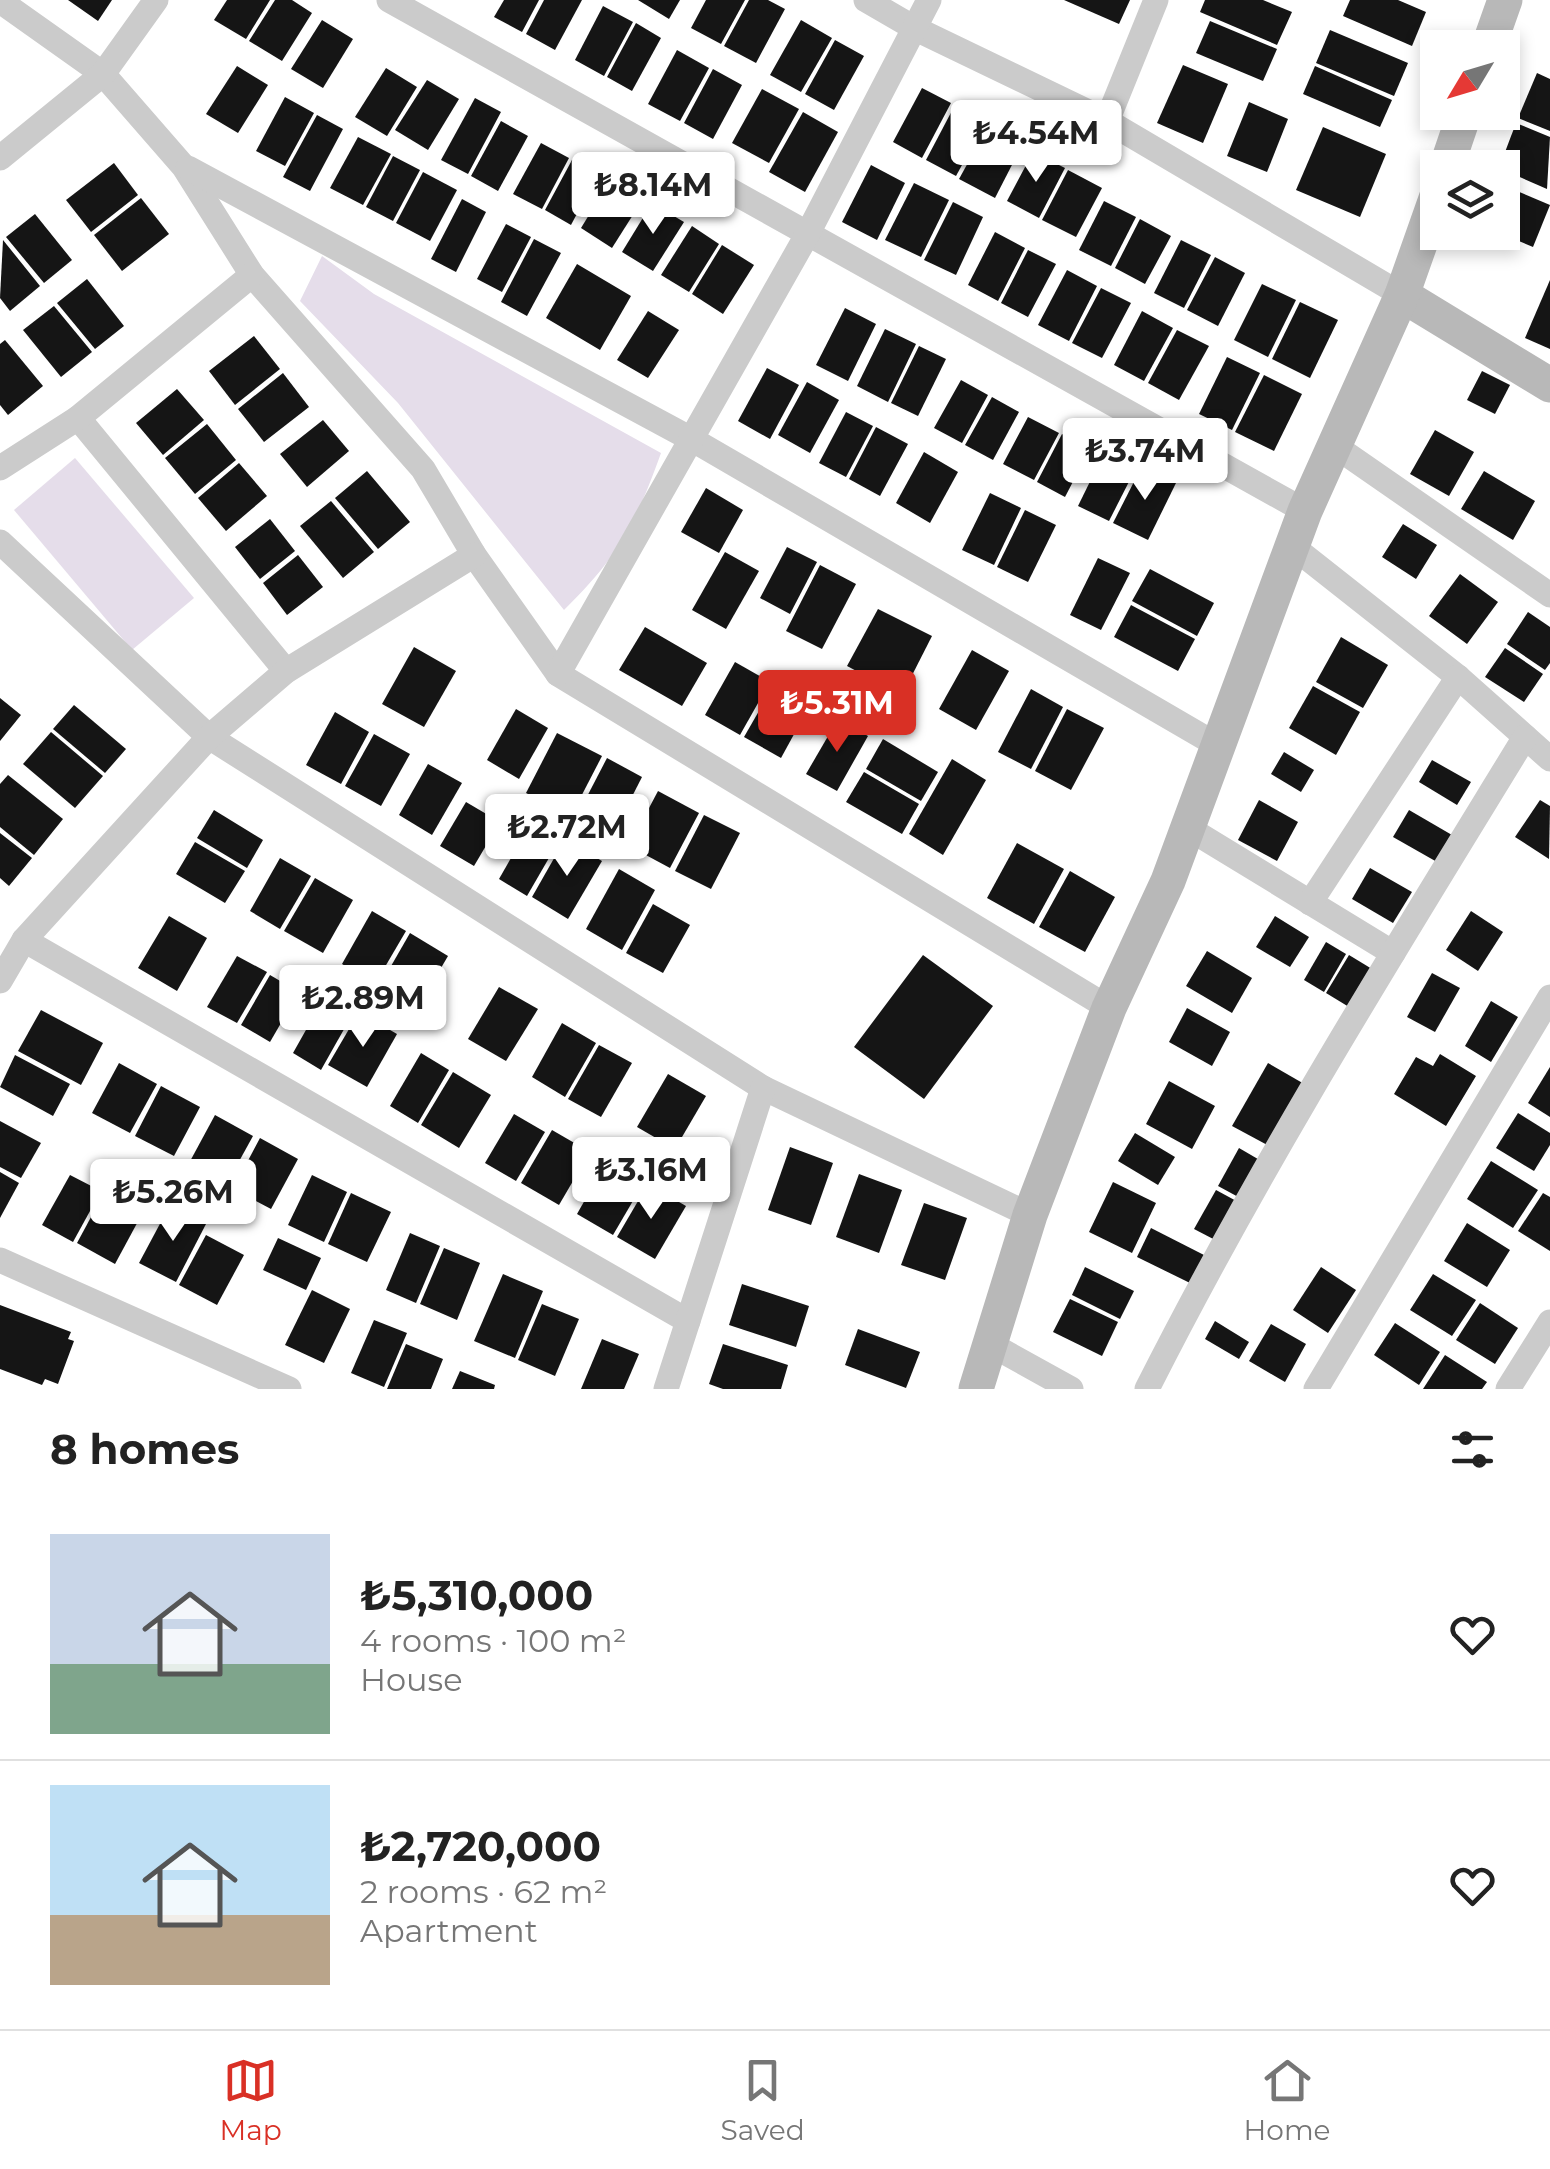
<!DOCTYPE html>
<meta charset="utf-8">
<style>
body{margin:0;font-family:Montserrat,sans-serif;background:#f6f6f6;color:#222;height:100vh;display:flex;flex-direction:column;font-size:38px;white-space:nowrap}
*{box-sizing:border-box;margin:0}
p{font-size:32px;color:#767676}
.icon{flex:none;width:55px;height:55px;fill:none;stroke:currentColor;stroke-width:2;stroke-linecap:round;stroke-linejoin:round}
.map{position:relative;height:1389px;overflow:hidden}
.drawer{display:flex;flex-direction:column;background:#fff;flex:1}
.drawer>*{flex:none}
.needle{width:65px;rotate:232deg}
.tools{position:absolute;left:1420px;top:30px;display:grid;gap:20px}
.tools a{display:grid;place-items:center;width:100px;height:100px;border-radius:0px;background:#fff;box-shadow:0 5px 15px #0003;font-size:50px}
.price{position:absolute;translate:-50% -85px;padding:0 22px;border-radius:10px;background:#fff;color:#222;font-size:32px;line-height:65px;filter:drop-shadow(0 2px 5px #0008)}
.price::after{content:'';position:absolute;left:50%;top:60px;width:30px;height:22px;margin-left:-15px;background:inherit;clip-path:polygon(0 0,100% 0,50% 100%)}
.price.on{background:#d93025;color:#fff}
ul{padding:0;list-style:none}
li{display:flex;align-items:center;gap:30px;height:250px;padding:0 50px}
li+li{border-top:2px solid #e0e0e0}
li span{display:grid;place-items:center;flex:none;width:280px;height:200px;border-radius:0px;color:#555}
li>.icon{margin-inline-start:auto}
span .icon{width:120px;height:120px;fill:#fffc;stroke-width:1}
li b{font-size:42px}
h2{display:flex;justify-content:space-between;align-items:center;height:120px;padding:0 50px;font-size:42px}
.tab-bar{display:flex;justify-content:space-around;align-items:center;height:140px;border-top:2px solid #e0e0e0;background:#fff;font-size:28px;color:#767676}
.tab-bar a{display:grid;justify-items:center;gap:5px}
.tab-bar .on{color:#d93025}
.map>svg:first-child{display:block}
.green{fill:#e5ddea}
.building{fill:#151515}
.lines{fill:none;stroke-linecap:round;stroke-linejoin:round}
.minor{stroke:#cbcbcb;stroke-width:25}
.secondary{stroke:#b8b8b8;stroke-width:35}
</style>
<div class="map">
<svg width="1550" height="1389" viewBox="0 0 1550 1389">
<rect width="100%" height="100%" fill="#fff"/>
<g class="green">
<path d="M322 256 374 294 661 453C635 525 619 556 564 610L398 403 300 301Z"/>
<path d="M75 458 194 598 132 650 14 510Z"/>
</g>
<g class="building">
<path d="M68 0H112L98 21Z"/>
<path d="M227 0H270L246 39 214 20Z"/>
<path d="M275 0H292L312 13 282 61 249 41Z"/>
<path d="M504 0H539L522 32 494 17Z"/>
<path d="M544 0H582L555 50 526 34Z"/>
<path d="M638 0H680L669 19Z"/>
<path d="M706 0H745L721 44 691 28Z"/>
<path d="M749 0H768L785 9 756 63 724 46Z"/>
<path d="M1064 0H1130L1119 24Z"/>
<path d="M1205 0H1263L1292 12 1277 45 1200 12Z"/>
<path d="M1350 0H1398L1426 12 1412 46 1343 16Z"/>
<path d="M603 6 633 22 604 76 575 60Z"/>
<path d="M322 20 353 39 323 88 291 69Z"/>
<path d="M801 20 832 38 801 92 770 75Z"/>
<path d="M1210 21 1277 49 1263 81 1196 53Z"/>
<path d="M636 23 661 38 632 91 607 77Z"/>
<path d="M1330 30 1408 63 1394 96 1316 63Z"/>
<path d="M835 40 864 56 834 110 805 94Z"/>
<path d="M677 50 709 68 680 121 648 104Z"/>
<path d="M1183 65 1228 84 1203 143 1157 123Z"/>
<path d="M237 66 268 85 238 133 206 114Z"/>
<path d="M1315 66 1392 100 1380 127 1303 94Z"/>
<path d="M386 68 417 87 387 136 355 117Z"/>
<path d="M713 69 742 85 713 139 684 123Z"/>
<path d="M1537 73 1550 79V131L1518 118Z"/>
<path d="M427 80 459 99 428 150 395 130Z"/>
<path d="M922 88 951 103 922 158 893 142Z"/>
<path d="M762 89 799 109 769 163 732 143Z"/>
<path d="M285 97 314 113 285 166 256 151Z"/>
<path d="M475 98 501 112 468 174 441 160Z"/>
<path d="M1249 102 1288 119 1267 172 1227 156Z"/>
<path d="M955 105 986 121 956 176 926 160Z"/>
<path d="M803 112 838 132 805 192 769 172Z"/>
<path d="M317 115 343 129 310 191 283 177Z"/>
<path d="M501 121 528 136 498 191 471 176Z"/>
<path d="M1516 123 1550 137 1547 189 1499 168Z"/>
<path d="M1323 127 1386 154 1360 217 1296 190Z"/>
<path d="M358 137 391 154 363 205 330 188Z"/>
<path d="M980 141 1015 159 995 198 959 179Z"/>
<path d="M541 143 569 158 542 209 513 194Z"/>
<path d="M1033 152 1065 168 1039 218 1007 201Z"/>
<path d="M393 156 420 170 393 221 366 207Z"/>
<path d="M572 160 598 174 571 225 545 210Z"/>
<path d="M114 163 138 195 91 232 66 200Z"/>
<path d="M871 165 905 183 877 240 842 222Z"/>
<path d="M1068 170 1102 188 1076 237 1042 220Z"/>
<path d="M423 172 457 190 430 241 396 223Z"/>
<path d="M611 179 643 199 612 248 581 228Z"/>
<path d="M914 183 949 200 921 257 885 240Z"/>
<path d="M1505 186 1550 205 1533 247 1502 234Z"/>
<path d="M141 198 169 234 122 271 94 235Z"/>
<path d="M462 199 486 212 456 272 431 259Z"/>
<path d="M1104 201 1136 217 1111 266 1079 250Z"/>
<path d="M953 202 983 217 956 275 924 260Z"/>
<path d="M652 203 684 222 653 271 622 252Z"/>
<path d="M35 214 72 260 44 283 6 237Z"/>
<path d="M1140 219 1171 236 1145 284 1115 268Z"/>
<path d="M506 224 531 237 502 292 477 279Z"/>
<path d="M692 226 719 244 689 292 661 275Z"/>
<path d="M995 232 1025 248 998 301 968 285Z"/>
<path d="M534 239 561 253 527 316 501 302Z"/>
<path d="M3 240 40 286 10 311 0 298Z"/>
<path d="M1181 240 1211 255 1184 308 1154 293Z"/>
<path d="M722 245 754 265 723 314 692 294Z"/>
<path d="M1028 250 1056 264 1028 317 1001 303Z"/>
<path d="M1215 257 1245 273 1218 326 1187 310Z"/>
<path d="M577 264 631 296 600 350 546 318Z"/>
<path d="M1067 270 1097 286 1069 341 1038 325Z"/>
<path d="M87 279 124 326 95 349 57 303Z"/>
<path d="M1550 280V349L1525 338Z"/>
<path d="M1262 284 1296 300 1268 357 1234 340Z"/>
<path d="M1101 288 1131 303 1102 358 1072 343Z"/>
<path d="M1300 302 1338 320 1310 378 1272 359Z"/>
<path d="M54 306 92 352 61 377 23 330Z"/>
<path d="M845 308 876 324 848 381 816 365Z"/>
<path d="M648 311 679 330 648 378 617 360Z"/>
<path d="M1142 311 1173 328 1144 381 1114 365Z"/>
<path d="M885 329 916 344 888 402 857 386Z"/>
<path d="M1177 330 1209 346 1179 400 1148 383Z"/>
<path d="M254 336 280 369 235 405 209 371Z"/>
<path d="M5 340 43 386 8 415 0 405V344Z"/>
<path d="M919 346 946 359 918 416 891 403Z"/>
<path d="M1227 357 1260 373 1232 430 1199 414Z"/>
<path d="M767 368 799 385 770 439 738 421Z"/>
<path d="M1482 371 1510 385 1495 414 1467 400Z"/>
<path d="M283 373 309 407 264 442 238 409Z"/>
<path d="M1264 375 1302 394 1274 451 1235 432Z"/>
<path d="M961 380 988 395 962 443 934 428Z"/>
<path d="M807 382 839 400 810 453 778 435Z"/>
<path d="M177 389 204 420 163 455 136 423Z"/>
<path d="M992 397 1019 412 993 460 965 445Z"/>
<path d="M846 412 873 426 846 477 819 463Z"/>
<path d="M1028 417 1059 433 1034 480 1003 464Z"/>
<path d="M323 420 349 451 307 487 280 454Z"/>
<path d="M207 424 236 460 195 494 165 458Z"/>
<path d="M876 427 908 444 880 496 849 479Z"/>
<path d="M1435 430 1474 452 1449 496 1410 474Z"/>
<path d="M1062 434 1090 449 1065 497 1037 482Z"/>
<path d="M1106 449 1138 464 1109 521 1078 506Z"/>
<path d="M924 452 958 472 930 523 896 503Z"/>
<path d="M239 463 267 496 226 531 198 498Z"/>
<path d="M1142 466 1176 483 1148 540 1113 523Z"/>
<path d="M367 471 410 522 378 549 335 498Z"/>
<path d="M1484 471 1535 501 1513 540 1461 509Z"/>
<path d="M706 488 743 510 719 553 681 532Z"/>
<path d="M990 493 1021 508 994 565 962 550Z"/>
<path d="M331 501 374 552 343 578 300 526Z"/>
<path d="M1025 510 1056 525 1028 582 997 567Z"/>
<path d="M270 519 295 551 260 579 235 547Z"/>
<path d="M1403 524 1437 545 1416 579 1382 557Z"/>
<path d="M787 547 817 562 790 614 760 598Z"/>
<path d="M725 552 759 571 726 629 692 610Z"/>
<path d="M298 555 323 587 287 615 263 583Z"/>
<path d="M1098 558 1130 573 1101 630 1070 615Z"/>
<path d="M820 565 856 584 822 649 786 631Z"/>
<path d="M1150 569 1214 603 1197 636 1132 601Z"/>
<path d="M1460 574 1498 602 1467 644 1429 616Z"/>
<path d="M1131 605 1195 639 1178 671 1114 637Z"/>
<path d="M878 609 932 636 902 695 847 666Z"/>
<path d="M1528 612 1550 627V663L1545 670 1507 644Z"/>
<path d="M645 627 707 663 682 706 619 670Z"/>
<path d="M1341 637 1388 665 1363 708 1316 682Z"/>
<path d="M414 647 456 671 424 727 382 704Z"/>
<path d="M1505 648 1543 674 1524 702 1485 677Z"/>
<path d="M972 650 1009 671 976 730 939 709Z"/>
<path d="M735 662 770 682 740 735 705 715Z"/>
<path d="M774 685 810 705 781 758 744 737Z"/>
<path d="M1313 686 1360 712 1336 755 1289 728Z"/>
<path d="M1031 689 1063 707 1031 769 998 752Z"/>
<path d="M0 698 21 715 0 741Z"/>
<path d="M74 705 126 749 105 773 53 729Z"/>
<path d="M516 709 548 728 519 779 487 760Z"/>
<path d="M1067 709 1104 728 1071 790 1035 771Z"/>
<path d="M335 712 369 732 341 784 306 765Z"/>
<path d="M838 719 868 736 837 791 806 774Z"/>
<path d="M51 732 103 776 75 808 23 764Z"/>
<path d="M557 733 602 756 571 816 526 793Z"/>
<path d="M374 734 410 754 381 806 345 786Z"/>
<path d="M883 739 938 772 921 801 866 769Z"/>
<path d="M1284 752 1314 770 1301 792 1271 774Z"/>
<path d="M607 758 642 777 616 828 580 810Z"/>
<path d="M952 759 986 780 943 855 909 834Z"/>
<path d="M1432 760 1471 782 1457 805 1419 782Z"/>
<path d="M428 764 462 783 432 835 399 815Z"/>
<path d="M864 772 919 804 902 834 846 802Z"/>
<path d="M8 775 63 819 34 855 0 827V784Z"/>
<path d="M658 791 699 813 670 868 629 846Z"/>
<path d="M1259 800 1298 822 1277 861 1238 840Z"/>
<path d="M1540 800 1550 806 1549 859 1515 837Z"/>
<path d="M466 802 500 822 474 866 440 846Z"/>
<path d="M214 810 263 840 247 868 197 838Z"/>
<path d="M1409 810 1452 835 1437 862 1393 837Z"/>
<path d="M704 815 740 833 711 889 675 871Z"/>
<path d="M0 833 32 858 9 886 0 878Z"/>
<path d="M524 835 553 851 527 896 499 879Z"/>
<path d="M565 839 602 861 568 919 532 897Z"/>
<path d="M195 842 245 871 225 903 176 874Z"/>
<path d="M1017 843 1064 869 1034 924 987 898Z"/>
<path d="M280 858 311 876 280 929 250 911Z"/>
<path d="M1370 868 1412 892 1393 923 1352 899Z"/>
<path d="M619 869 655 890 622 950 586 929Z"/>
<path d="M1070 871 1115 897 1085 952 1039 927Z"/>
<path d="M315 878 353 900 323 953 284 931Z"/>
<path d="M653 904 690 925 663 973 626 953Z"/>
<path d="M372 911 406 931 375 984 342 964Z"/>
<path d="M1471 911 1503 932 1478 971 1446 950Z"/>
<path d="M169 916 207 938 177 991 138 968Z"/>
<path d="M1275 916 1309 937 1290 967 1256 947Z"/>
<path d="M410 933 448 956 417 1009 379 987Z"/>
<path d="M1326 942 1346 954 1324 992 1304 980Z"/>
<path d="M1207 951 1252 978 1232 1013 1186 986Z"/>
<path d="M923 955 993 1006 924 1099 854 1047Z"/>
<path d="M1349 955 1372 969 1349 1007 1326 993Z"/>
<path d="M237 956 267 972 237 1023 207 1007Z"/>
<path d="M1432 973 1460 988 1435 1032 1407 1017Z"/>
<path d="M270 975 299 992 270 1042 241 1025Z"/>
<path d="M499 987 538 1009 506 1061 468 1039Z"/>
<path d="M324 998 352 1015 321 1070 293 1053Z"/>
<path d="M1491 1001 1518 1017 1491 1062 1465 1046Z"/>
<path d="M1187 1008 1230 1032 1212 1066 1169 1042Z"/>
<path d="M41 1010 103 1043 81 1085 18 1051Z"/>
<path d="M359 1012 397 1034 367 1087 328 1065Z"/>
<path d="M562 1023 596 1043 565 1097 532 1077Z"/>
<path d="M599 1045 632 1063 601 1117 568 1099Z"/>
<path d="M421 1053 449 1070 418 1123 390 1106Z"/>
<path d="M1440 1054 1476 1076 1446 1126 1394 1094 1416 1057 1433 1066Z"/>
<path d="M15 1055 70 1084 53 1116 0 1087Z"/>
<path d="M119 1063 157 1084 130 1133 92 1113Z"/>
<path d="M1268 1063 1306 1085 1271 1147 1232 1126Z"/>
<path d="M1550 1067V1117L1528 1103Z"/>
<path d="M453 1072 491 1095 459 1148 421 1125Z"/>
<path d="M668 1074 706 1096 675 1149 637 1127Z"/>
<path d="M1169 1081 1215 1106 1192 1149 1146 1124Z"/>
<path d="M161 1086 200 1107 174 1156 135 1136Z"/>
<path d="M1518 1113 1550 1133V1145L1534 1171 1496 1148Z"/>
<path d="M514 1114 545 1132 516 1181 485 1163Z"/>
<path d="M215 1115 253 1136 226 1185 188 1165Z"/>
<path d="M0 1121 41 1143 21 1178 0 1167Z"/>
<path d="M552 1130 590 1152 559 1205 521 1183Z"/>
<path d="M1135 1133 1175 1157 1158 1185 1118 1161Z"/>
<path d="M260 1138 298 1159 271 1209 233 1189Z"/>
<path d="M790 1147 833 1163 811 1225 768 1210Z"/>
<path d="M1239 1148 1263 1162 1242 1199 1218 1186Z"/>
<path d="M607 1161 644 1182 613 1235 577 1214Z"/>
<path d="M1491 1161 1538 1190 1513 1228 1467 1199Z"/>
<path d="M0 1172 19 1183 0 1218Z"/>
<path d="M859 1174 902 1190 879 1253 836 1237Z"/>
<path d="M70 1175 101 1191 73 1242 42 1225Z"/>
<path d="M312 1175 347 1192 324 1242 288 1225Z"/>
<path d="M1113 1182 1156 1203 1132 1253 1089 1232Z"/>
<path d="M648 1184 686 1206 655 1259 617 1237Z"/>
<path d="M1216 1190 1240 1203 1219 1242 1194 1229Z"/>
<path d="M104 1193 142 1214 115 1264 77 1243Z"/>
<path d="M351 1193 391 1212 367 1262 328 1244Z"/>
<path d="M1543 1193 1550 1197V1251L1518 1231Z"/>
<path d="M924 1203 967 1218 945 1280 901 1265Z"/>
<path d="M170 1205 206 1224 176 1282 139 1263Z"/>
<path d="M1467 1223 1510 1250 1487 1287 1444 1261Z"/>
<path d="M1151 1228 1204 1255 1190 1283 1137 1257Z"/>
<path d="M410 1233 440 1246 416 1303 386 1290Z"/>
<path d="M206 1235 244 1255 217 1305 179 1285Z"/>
<path d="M278 1238 321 1258 306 1290 263 1270Z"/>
<path d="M444 1248 480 1263 457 1320 420 1304Z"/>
<path d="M1085 1267 1134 1291 1120 1319 1072 1295Z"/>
<path d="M1321 1267 1356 1290 1328 1333 1293 1310Z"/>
<path d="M503 1274 543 1291 515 1358 474 1341Z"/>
<path d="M1433 1274 1476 1300 1452 1336 1410 1310Z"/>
<path d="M742 1284 809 1306 796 1347 729 1325Z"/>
<path d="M312 1290 350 1309 324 1363 285 1345Z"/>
<path d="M1070 1299 1118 1322 1102 1356 1053 1332Z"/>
<path d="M1480 1303 1518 1328 1495 1364 1456 1340Z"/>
<path d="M542 1304 579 1319 555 1376 518 1360Z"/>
<path d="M0 1305 71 1332 68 1339 74 1341 58 1384 45 1379 42 1385 0 1369Z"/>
<path d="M374 1320 407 1333 384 1387 351 1373Z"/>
<path d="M1215 1321 1249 1342 1239 1359 1205 1339Z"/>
<path d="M1395 1323 1440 1352 1419 1385 1374 1355Z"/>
<path d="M1271 1324 1306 1344 1285 1382 1249 1361Z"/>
<path d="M858 1329 920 1352 906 1388 845 1365Z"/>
<path d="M602 1339 639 1354 624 1389H581Z"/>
<path d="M406 1344 443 1359 431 1389H387Z"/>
<path d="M723 1344 788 1365 781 1389H723L709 1384Z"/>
<path d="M1445 1355 1487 1382 1482 1389H1423Z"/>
<path d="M460 1371 495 1385 494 1389H452Z"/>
</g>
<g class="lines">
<g class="minor">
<path d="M389 0 1305 511"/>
<path d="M866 0 916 29 1107 121 1402 295"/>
<path d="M0 1 103 74 184 167 252 275 423 469 474 555 558 674 1109 1008"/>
<path d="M1107 121 1156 0"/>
<path d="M0 158 103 74 156 0"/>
<path d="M188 168 693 440 1217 745"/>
<path d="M78 418 286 671"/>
<path d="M1335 446 1550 595"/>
<path d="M0 468 78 418 252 275"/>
<path d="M0 542 209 737 763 1088 1030 1215"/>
<path d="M1292 546 1458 677 1550 759"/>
<path d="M558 674 807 235 929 0"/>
<path d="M1188 828 1393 953"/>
<path d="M1310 903 1458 677"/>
<path d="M24 940 688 1321"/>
<path d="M0 981 24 940 209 737 286 671 474 555"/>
<path d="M0 1260 289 1389"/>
<path d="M990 1344 1071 1389"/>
<path d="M666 1389 763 1088"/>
<path d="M1147 1389C1260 1165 1394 951 1525 737"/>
<path d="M1316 1389 1550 997"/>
<path d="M1508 1389 1550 1322"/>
</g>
<g class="secondary">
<path d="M1488 48 1505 0"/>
<path d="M1446 168 1465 112"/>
<path d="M1402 295 1550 385"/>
<path d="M976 1389 1030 1215 1109 1008 1168 881 1305 511 1402 295 1438 193"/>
</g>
</g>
</svg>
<div class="tools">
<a><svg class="needle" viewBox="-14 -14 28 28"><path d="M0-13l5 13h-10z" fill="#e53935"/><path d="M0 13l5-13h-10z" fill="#767676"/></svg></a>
<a><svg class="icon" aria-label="layers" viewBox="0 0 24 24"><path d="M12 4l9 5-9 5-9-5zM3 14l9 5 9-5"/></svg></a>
</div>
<b class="price" style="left:1036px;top:185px">₺4.54M</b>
<b class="price" style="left:653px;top:237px">₺8.14M</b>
<b class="price" style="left:1145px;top:503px">₺3.74M</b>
<b class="price on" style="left:837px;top:755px">₺5.31M</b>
<b class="price" style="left:567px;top:879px">₺2.72M</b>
<b class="price" style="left:363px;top:1050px">₺2.89M</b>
<b class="price" style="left:651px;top:1222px">₺3.16M</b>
<b class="price" style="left:173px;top:1244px">₺5.26M</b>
</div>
<section class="drawer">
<h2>8 homes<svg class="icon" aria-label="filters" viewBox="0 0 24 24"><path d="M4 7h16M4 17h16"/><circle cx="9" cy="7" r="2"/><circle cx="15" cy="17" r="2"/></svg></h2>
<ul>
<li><span style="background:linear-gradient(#c9d6e8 65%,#7fa58c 0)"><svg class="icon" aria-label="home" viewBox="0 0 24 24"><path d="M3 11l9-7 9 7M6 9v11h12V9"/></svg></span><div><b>₺5,310,000</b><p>4 rooms · 100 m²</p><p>House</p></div><svg class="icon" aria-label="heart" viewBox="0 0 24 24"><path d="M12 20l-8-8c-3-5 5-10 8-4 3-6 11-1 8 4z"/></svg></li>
<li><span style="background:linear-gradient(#bfe0f5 65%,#b9a48a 0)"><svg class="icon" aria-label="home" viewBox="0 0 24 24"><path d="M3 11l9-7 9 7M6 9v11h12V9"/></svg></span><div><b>₺2,720,000</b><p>2 rooms · 62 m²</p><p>Apartment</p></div><svg class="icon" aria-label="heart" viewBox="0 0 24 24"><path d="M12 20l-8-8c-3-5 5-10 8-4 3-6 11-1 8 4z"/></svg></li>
</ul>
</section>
<nav class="tab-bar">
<a class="on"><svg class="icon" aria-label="map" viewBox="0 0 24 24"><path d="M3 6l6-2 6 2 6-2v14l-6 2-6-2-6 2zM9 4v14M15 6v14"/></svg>Map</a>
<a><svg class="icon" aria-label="saved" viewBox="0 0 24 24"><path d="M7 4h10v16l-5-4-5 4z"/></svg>Saved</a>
<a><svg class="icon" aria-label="home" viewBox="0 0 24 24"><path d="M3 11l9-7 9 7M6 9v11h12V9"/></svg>Home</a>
</nav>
